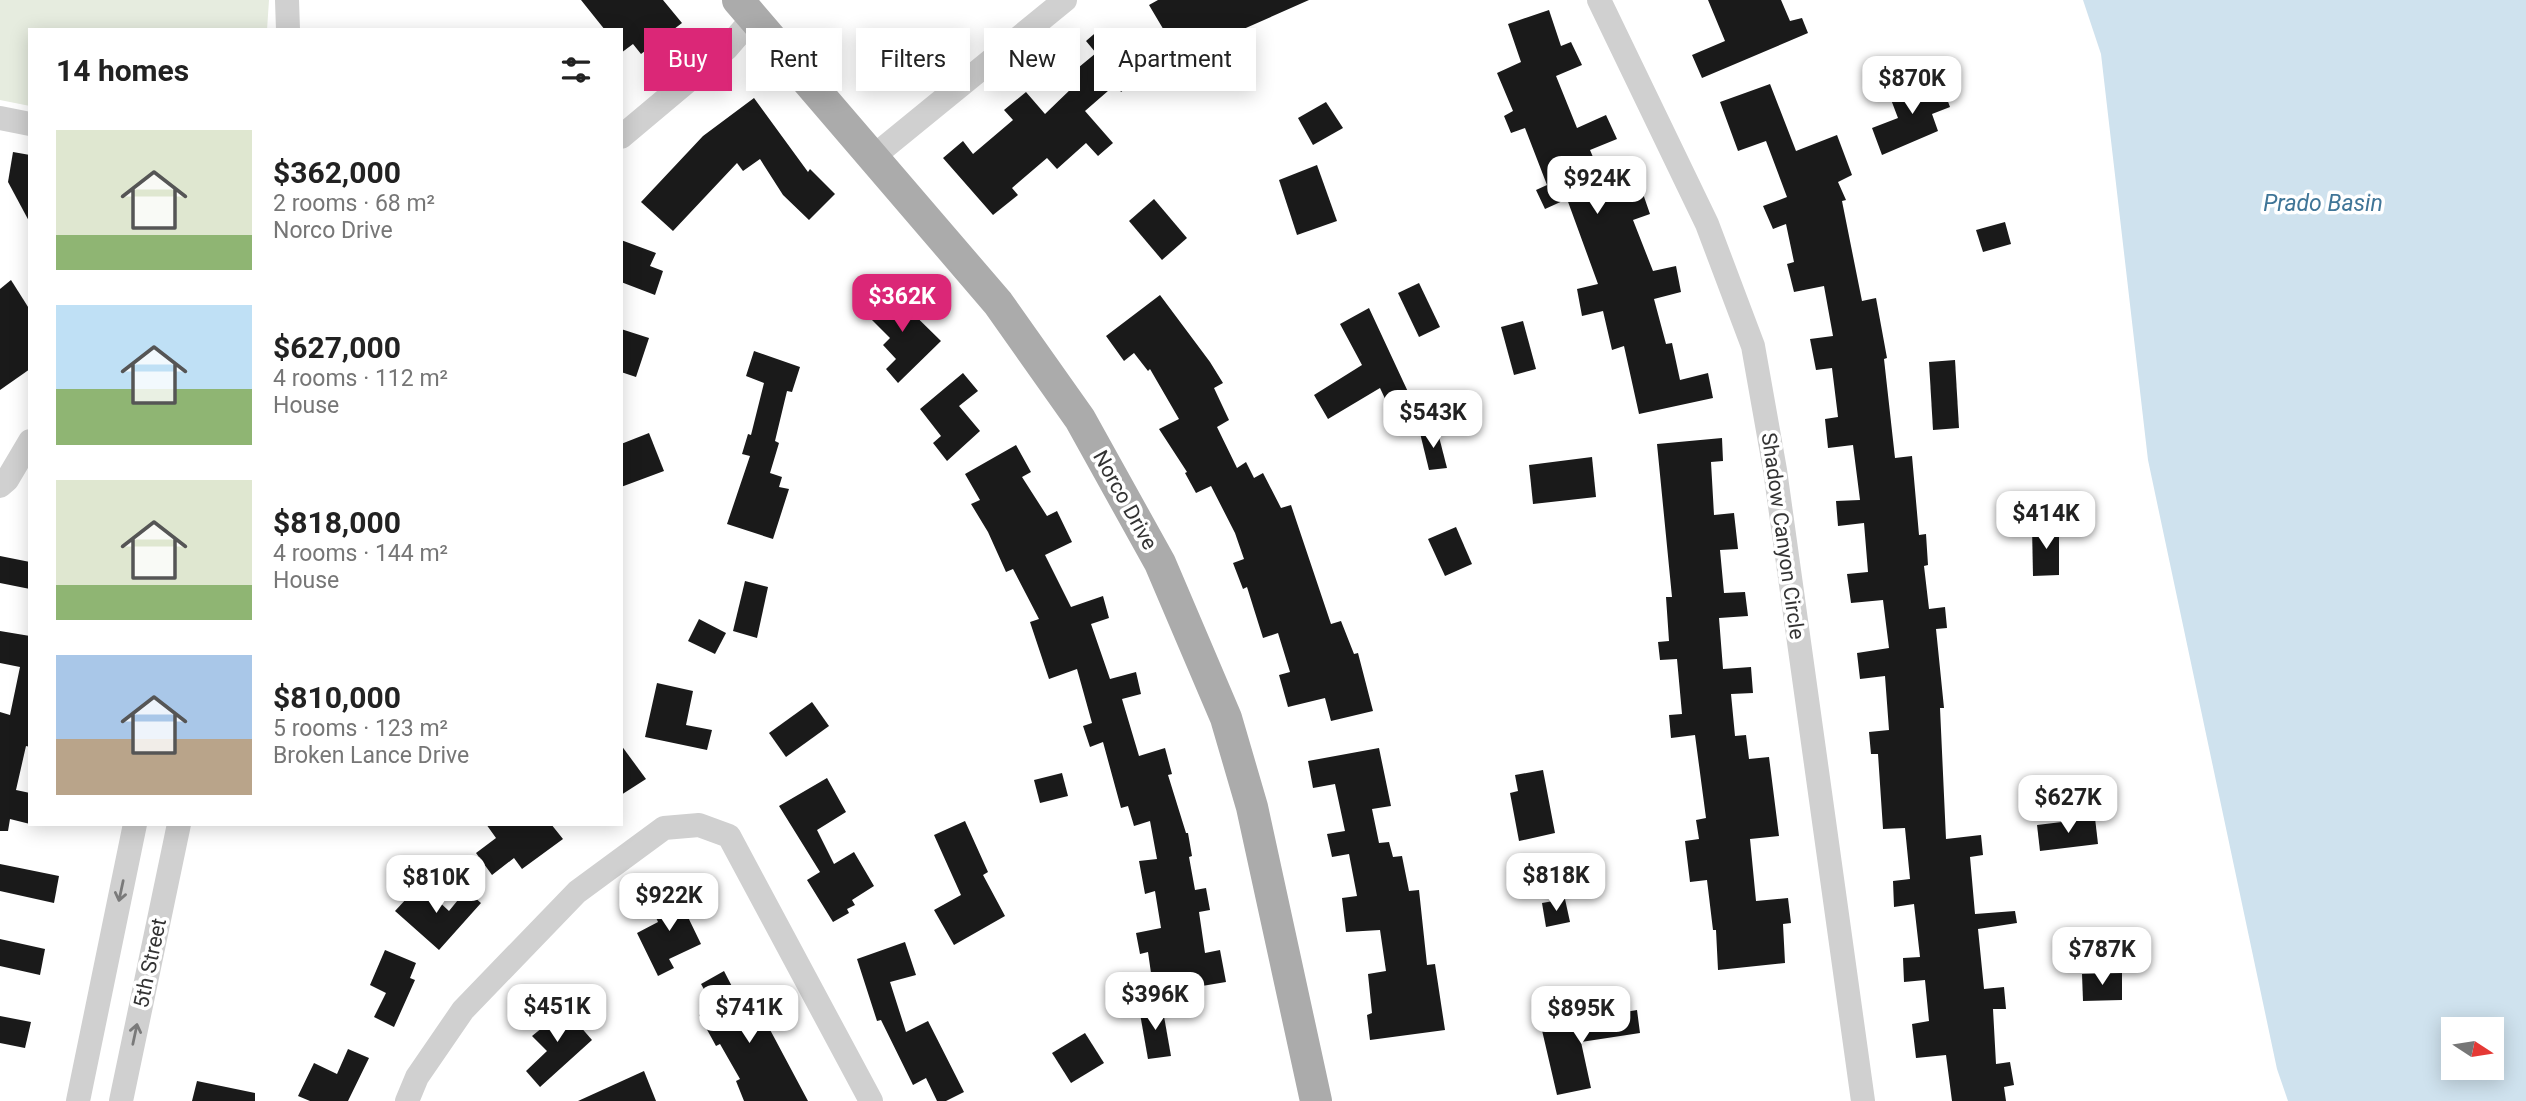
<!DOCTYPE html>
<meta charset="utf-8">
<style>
body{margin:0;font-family:Roboto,sans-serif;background:#f2f2f2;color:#222;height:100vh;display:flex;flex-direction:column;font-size:26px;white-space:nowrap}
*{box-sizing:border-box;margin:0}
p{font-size:23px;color:#767676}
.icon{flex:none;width:38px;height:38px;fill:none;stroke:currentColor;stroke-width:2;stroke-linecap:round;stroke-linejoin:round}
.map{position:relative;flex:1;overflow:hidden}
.details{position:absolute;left:28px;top:28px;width:595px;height:798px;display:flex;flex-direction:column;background:#fff;border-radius:0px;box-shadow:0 4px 18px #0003}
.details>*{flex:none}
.hud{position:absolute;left:644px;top:28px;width:665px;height:63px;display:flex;gap:14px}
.needle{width:46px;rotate:102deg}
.fabs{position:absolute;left:2441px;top:1017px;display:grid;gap:14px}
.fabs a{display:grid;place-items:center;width:63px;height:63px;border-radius:0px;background:#fff;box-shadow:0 4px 18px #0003;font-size:35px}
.price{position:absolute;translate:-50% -60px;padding:0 16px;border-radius:14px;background:#fff;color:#222;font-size:23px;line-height:46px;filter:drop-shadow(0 2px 4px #0008)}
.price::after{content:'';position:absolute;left:50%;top:42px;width:21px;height:16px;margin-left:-10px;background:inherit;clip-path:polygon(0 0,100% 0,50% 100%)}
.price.active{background:#db2777;color:#fff}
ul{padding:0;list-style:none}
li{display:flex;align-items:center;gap:21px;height:175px;padding:0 28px}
li span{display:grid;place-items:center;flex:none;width:196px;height:140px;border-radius:0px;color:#555}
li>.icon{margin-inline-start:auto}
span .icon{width:84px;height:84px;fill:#fffc;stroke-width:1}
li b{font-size:30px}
h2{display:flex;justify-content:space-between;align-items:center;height:84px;padding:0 28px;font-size:30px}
.tag{padding:0 24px;border-radius:0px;background:#fff;box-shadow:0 4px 18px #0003;font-size:24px;line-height:63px}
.tag.active{background:#db2777;color:#fff}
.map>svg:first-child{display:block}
.green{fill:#e6ecdf}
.water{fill:#cfe2ee;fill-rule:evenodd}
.building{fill:#1a1a1a}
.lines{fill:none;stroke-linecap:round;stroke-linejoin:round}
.minor{stroke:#d0d0d0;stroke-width:24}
.major{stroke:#ababab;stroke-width:32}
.oneway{stroke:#7a7a7a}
.labels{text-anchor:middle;stroke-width:7;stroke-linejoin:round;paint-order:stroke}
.street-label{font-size:21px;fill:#333;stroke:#fff}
.water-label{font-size:23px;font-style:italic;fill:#3f7597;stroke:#fff}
</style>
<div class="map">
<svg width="2526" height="1101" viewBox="0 0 2526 1101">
<rect width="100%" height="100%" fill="#fff"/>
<path class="green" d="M0 0H269L267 30H30V106L0 100Z"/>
<path class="water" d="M2083 0H2526V1101H2288L2277 1069 2148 460 2101 54ZM2454 1029H2492V1068H2454Z"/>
<g class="building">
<path d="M581 0H663L682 23 641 54 633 44 621 53V30H605Z"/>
<path d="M1158 0H1309L1239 31 1247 45 1191 76 1149 5Z"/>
<path d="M1708 0H1781L1790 21 1802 18 1808 33 1702 78 1692 55 1725 41Z"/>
<path d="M1549 10 1561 46 1571 42 1582 65 1556 76 1577 128 1606 115 1617 139 1590 150 1611 199 1641 188 1650 214 1633 220 1653 271 1676 266 1681 292 1654 299 1666 344 1672 343 1680 380 1708 373 1713 398 1639 414 1624 346 1612 350 1603 311 1582 316 1577 289 1598 284 1567 199 1545 209 1536 190 1547 185 1525 128 1511 133 1504 116 1513 111 1497 73 1521 62 1508 24Z"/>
<path d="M1101 28 1140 77 1121 92 1116 84 1085 111 1113 143 1098 156 1086 143 1057 169 1047 158 1012 188 1018 195 993 215 943 158 963 141 973 154 1013 120 1004 110 1026 92 1045 114 1074 86 1067 77 1096 53 1086 41Z"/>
<path d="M1939 77 1950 107 1932 114 1938 131 1882 155 1872 128 1898 118 1890 97Z"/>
<path d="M1770 84 1796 151 1837 135 1852 175 1838 182 1846 200 1842 201 1862 301 1876 298 1887 358 1884 359 1895 458 1912 456 1919 535 1926 534 1928 565 1924 566 1929 609 1945 607 1947 628 1936 629 1944 708H1940L1946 839 1981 835 1983 855 1970 857 1975 914 2015 911 2017 923 1978 929 1984 989 2004 987 2006 1009H1993L1996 1064 2010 1062 2014 1085 2004 1087 2006 1101H1952L1946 1055 1916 1058 1912 1024 1929 1021 1925 980 1904 982 1903 958 1920 957 1914 904 1894 907 1893 881 1910 879 1905 828 1883 829 1878 754H1871L1869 732 1889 730 1885 676 1860 679 1857 653 1889 648 1883 600 1851 603 1847 574 1868 572 1864 523 1838 526 1836 501 1860 500 1853 445 1828 448 1825 419 1838 417 1832 368 1816 370 1810 339 1833 336 1824 286 1794 292 1787 264 1794 262 1786 224 1773 229 1763 206 1787 197 1766 141 1738 151 1720 102Z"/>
<path d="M754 98 808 172 810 169 835 194 809 220 783 195 760 159 743 171 737 163 673 231 641 202 703 136Z"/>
<path d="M1326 102 1343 128 1313 145 1298 118Z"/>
<path d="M13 152 30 155V223L8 182Z"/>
<path d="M1317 165 1337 221 1297 235 1279 180Z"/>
<path d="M1154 199 1187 238 1162 260 1129 221Z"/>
<path d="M2005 222 2011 244 1983 252 1976 230Z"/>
<path d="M621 240 656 253 650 266 663 271 655 295 621 282Z"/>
<path d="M11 280 30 310V369L0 390V289Z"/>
<path d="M1419 283 1440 327 1419 337 1398 293Z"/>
<path d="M888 289 941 341 898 383 886 369 896 359 883 345 890 338 864 312Z"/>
<path d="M1160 295 1210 362 1223 383 1214 388 1229 420 1217 427 1237 468 1246 462 1254 478 1263 473 1281 508 1291 505 1331 624 1341 621 1354 654 1358 653 1373 711 1331 721 1325 698 1288 707 1279 675 1290 672 1278 633 1263 638 1247 587 1243 589 1233 563 1244 559 1235 533 1211 486 1196 493 1185 473 1187 472 1159 429 1179 419 1150 369 1148 371 1134 353 1124 361 1106 336Z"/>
<path d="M1369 308 1416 409 1395 420 1380 388 1328 419 1314 395 1362 365 1340 324Z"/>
<path d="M1523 321 1536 369 1514 375 1501 327Z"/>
<path d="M621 329 649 338 636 377 621 372Z"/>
<path d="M754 351 800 367 792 392 787 391 775 441 779 443 770 473 782 477 779 487 789 489 773 539 727 524 750 456 742 454 748 434 751 435 764 383 746 376Z"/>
<path d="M1955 360 1959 428 1933 430 1929 362Z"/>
<path d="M963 373 978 391 959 406 980 431 947 461 933 443 941 436 920 409Z"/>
<path d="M1437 429 1447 468 1429 470 1420 433Z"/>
<path d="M649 433 664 471 621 487V444Z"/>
<path d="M1722 438 1723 461 1711 462 1714 515 1734 513 1738 549 1720 550 1724 593 1745 592 1748 616 1719 618 1723 669 1751 667 1753 693 1731 694 1735 736 1746 735 1749 759 1769 757 1779 836 1750 839 1756 901 1788 898 1791 923 1783 924 1785 963 1718 970 1716 930H1713L1707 880 1690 882 1685 841 1699 839 1696 820 1706 818 1695 735 1671 738 1669 715 1682 714 1677 659 1660 660 1658 642 1669 641 1666 597H1672L1657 444Z"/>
<path d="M1016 445 1031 472 1022 477 1047 516 1057 511 1072 542 1045 555 1071 607 1103 596 1109 618 1091 624 1110 679 1136 672 1141 694 1122 699 1139 756 1165 748 1172 774 1168 775 1186 833H1188L1192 856 1189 857 1195 890 1206 888 1210 910 1199 912 1205 953 1220 950 1226 982 1154 994 1148 952 1140 954 1136 933 1161 928 1155 891 1145 894 1139 861 1157 859 1150 821 1134 826 1128 806 1121 808 1103 742 1090 747 1083 726 1092 723 1077 669 1049 679 1030 622 1039 619 1013 569 1006 572 988 532 971 504 980 500 965 474Z"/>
<path d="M1592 457 1596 497 1533 504 1529 465Z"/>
<path d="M2059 526V575L2033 576 2032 527Z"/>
<path d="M1456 527 1472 564 1445 576 1428 539Z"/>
<path d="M0 556 30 562V589L0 583Z"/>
<path d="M745 581 768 587 757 638 733 631Z"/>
<path d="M699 619 726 633 715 654 688 641Z"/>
<path d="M0 631 30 636V747L26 746 16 790 30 793V824L10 819 8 831H0V712L10 715 20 667 0 663Z"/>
<path d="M657 683 693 691 686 725 712 730 707 750 645 737Z"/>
<path d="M812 702 829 726 786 757 769 733Z"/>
<path d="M621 745 646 779 621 795Z"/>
<path d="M1379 748 1391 806 1372 809 1379 843 1389 842 1393 857 1402 856 1409 891 1419 890 1427 965 1435 964 1445 1030 1370 1040 1367 1015 1372 1013 1368 974 1386 971 1380 930 1346 932 1342 898 1357 896 1349 854 1332 857 1327 834 1345 831 1335 784 1313 788 1308 761Z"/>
<path d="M1543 770 1555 833 1519 841 1510 793 1518 791 1515 775Z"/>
<path d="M1062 773 1068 796 1040 803 1034 780Z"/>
<path d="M827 778 846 812 817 830 834 864 854 852 874 886 852 900 855 905 847 909 849 913 833 922 807 880 820 872 779 806Z"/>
<path d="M2095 818 2098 844 2040 851 2037 825Z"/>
<path d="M965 821 988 872 983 875 1005 916 954 945 934 910 961 895 934 835Z"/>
<path d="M486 824H551L563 839 522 869 514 858 492 875 476 853 496 838Z"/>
<path d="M0 864 59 876 54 903 0 891Z"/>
<path d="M420 884 449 911 466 890 481 903 439 950 395 911Z"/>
<path d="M681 890 691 911 686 913 701 944 669 959 674 968 658 976 637 933 658 922 651 906Z"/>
<path d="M1565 899 1570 922 1546 927 1542 903Z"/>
<path d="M0 939 45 949 40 975 0 966Z"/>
<path d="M905 942 916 975 890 982 906 1032 928 1021 964 1092 946 1101H937L926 1078 913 1085 881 1020 877 1021 857 959Z"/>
<path d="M385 950 416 963 410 978 415 980 394 1027 374 1017 386 993 370 985Z"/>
<path d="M724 971 739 1000 751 994 808 1101H744L736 1081 740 1079 720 1044 716 1046 699 1015 714 1007 701 984Z"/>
<path d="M2122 973V1000L2083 1001 2082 974Z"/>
<path d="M560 1003 592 1040 540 1087 526 1071 547 1051 532 1036 548 1023 543 1017Z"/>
<path d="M1162 1005 1171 1056 1148 1059 1139 1008Z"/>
<path d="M1637 1010 1640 1033 1581 1042 1591 1088 1557 1095 1541 1026Z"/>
<path d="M0 1016 31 1022 25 1048 0 1043Z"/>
<path d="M1085 1033 1104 1063 1071 1083 1052 1053Z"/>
<path d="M348 1049 369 1058 348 1101H310L298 1096 314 1063 337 1074Z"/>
<path d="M644 1071 656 1101H578Z"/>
<path d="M197 1081 255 1093V1101H192Z"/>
</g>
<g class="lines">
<g class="minor">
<path d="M287 0 288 30"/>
<path d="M1599 0 1707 224 1753 346 1775 470 1863 1101"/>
<path d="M0 118 30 124"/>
<path d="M621 137 727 48 753 18"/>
<path d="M874 156 1065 0"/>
<path d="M0 486 7 480 30 441"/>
<path d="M78 1101 135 824"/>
<path d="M121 1101 179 824"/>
<path d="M407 1101 417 1077 463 1010 577 892 664 828 699 825 729 836 871 1101"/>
</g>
<path class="major" d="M738 0 998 303 1080 419 1160 563 1226 718 1252 807 1316 1101"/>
</g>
<defs><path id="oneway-shaft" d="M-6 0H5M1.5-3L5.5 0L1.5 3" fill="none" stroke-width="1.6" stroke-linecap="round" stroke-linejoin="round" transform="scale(1.75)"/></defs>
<g class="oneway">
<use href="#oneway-shaft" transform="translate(121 891) rotate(102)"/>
<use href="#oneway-shaft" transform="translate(135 1034) rotate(-78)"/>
</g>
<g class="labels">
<g class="street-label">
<text transform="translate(1125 500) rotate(61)" y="7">Norco Drive</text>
<text transform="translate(1783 536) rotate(82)" y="7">Shadow Canyon Circle</text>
<text transform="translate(150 963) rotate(-78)" y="7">5th Street</text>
</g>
<g class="water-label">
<text x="2323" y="211">Prado Basin</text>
</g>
</g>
</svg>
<div class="fabs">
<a><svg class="needle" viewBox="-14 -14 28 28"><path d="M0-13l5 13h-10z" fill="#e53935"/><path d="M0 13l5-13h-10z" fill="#767676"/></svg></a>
</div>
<b class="price" style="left:1912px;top:116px">$870K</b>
<b class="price" style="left:1597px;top:216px">$924K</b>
<b class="price active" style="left:902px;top:334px">$362K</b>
<b class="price" style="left:1433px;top:450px">$543K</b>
<b class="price" style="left:2046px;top:551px">$414K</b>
<b class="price" style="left:2068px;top:835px">$627K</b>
<b class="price" style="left:1556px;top:913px">$818K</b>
<b class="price" style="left:436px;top:915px">$810K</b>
<b class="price" style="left:669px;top:933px">$922K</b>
<b class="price" style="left:2102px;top:987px">$787K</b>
<b class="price" style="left:1155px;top:1032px">$396K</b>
<b class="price" style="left:557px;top:1044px">$451K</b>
<b class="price" style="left:749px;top:1045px">$741K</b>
<b class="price" style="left:1581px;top:1046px">$895K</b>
<div class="hud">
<a class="tag active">Buy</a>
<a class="tag">Rent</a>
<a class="tag">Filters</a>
<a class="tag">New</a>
<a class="tag">Apartment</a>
</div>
<section class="details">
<h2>14 homes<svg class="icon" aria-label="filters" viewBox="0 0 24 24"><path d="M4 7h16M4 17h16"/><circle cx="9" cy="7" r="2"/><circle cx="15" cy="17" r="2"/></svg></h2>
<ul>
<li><span style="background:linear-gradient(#dfe7d0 75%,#8fb573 0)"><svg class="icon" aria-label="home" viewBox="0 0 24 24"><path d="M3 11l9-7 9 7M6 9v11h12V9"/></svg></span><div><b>$362,000</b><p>2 rooms · 68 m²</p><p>Norco Drive</p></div></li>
<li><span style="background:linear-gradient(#bfe0f5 60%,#8fb573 0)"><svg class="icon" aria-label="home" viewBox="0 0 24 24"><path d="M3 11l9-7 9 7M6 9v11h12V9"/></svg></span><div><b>$627,000</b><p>4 rooms · 112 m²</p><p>House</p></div></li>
<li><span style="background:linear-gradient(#dfe7d0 75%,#8fb573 0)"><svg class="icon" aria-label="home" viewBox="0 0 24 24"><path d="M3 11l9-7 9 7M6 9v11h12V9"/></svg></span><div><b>$818,000</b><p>4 rooms · 144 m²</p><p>House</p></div></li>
<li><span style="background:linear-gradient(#a9c7e8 60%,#b9a48a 0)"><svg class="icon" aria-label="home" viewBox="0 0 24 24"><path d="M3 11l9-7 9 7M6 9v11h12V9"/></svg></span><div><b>$810,000</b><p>5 rooms · 123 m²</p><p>Broken Lance Drive</p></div></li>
</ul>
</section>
</div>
